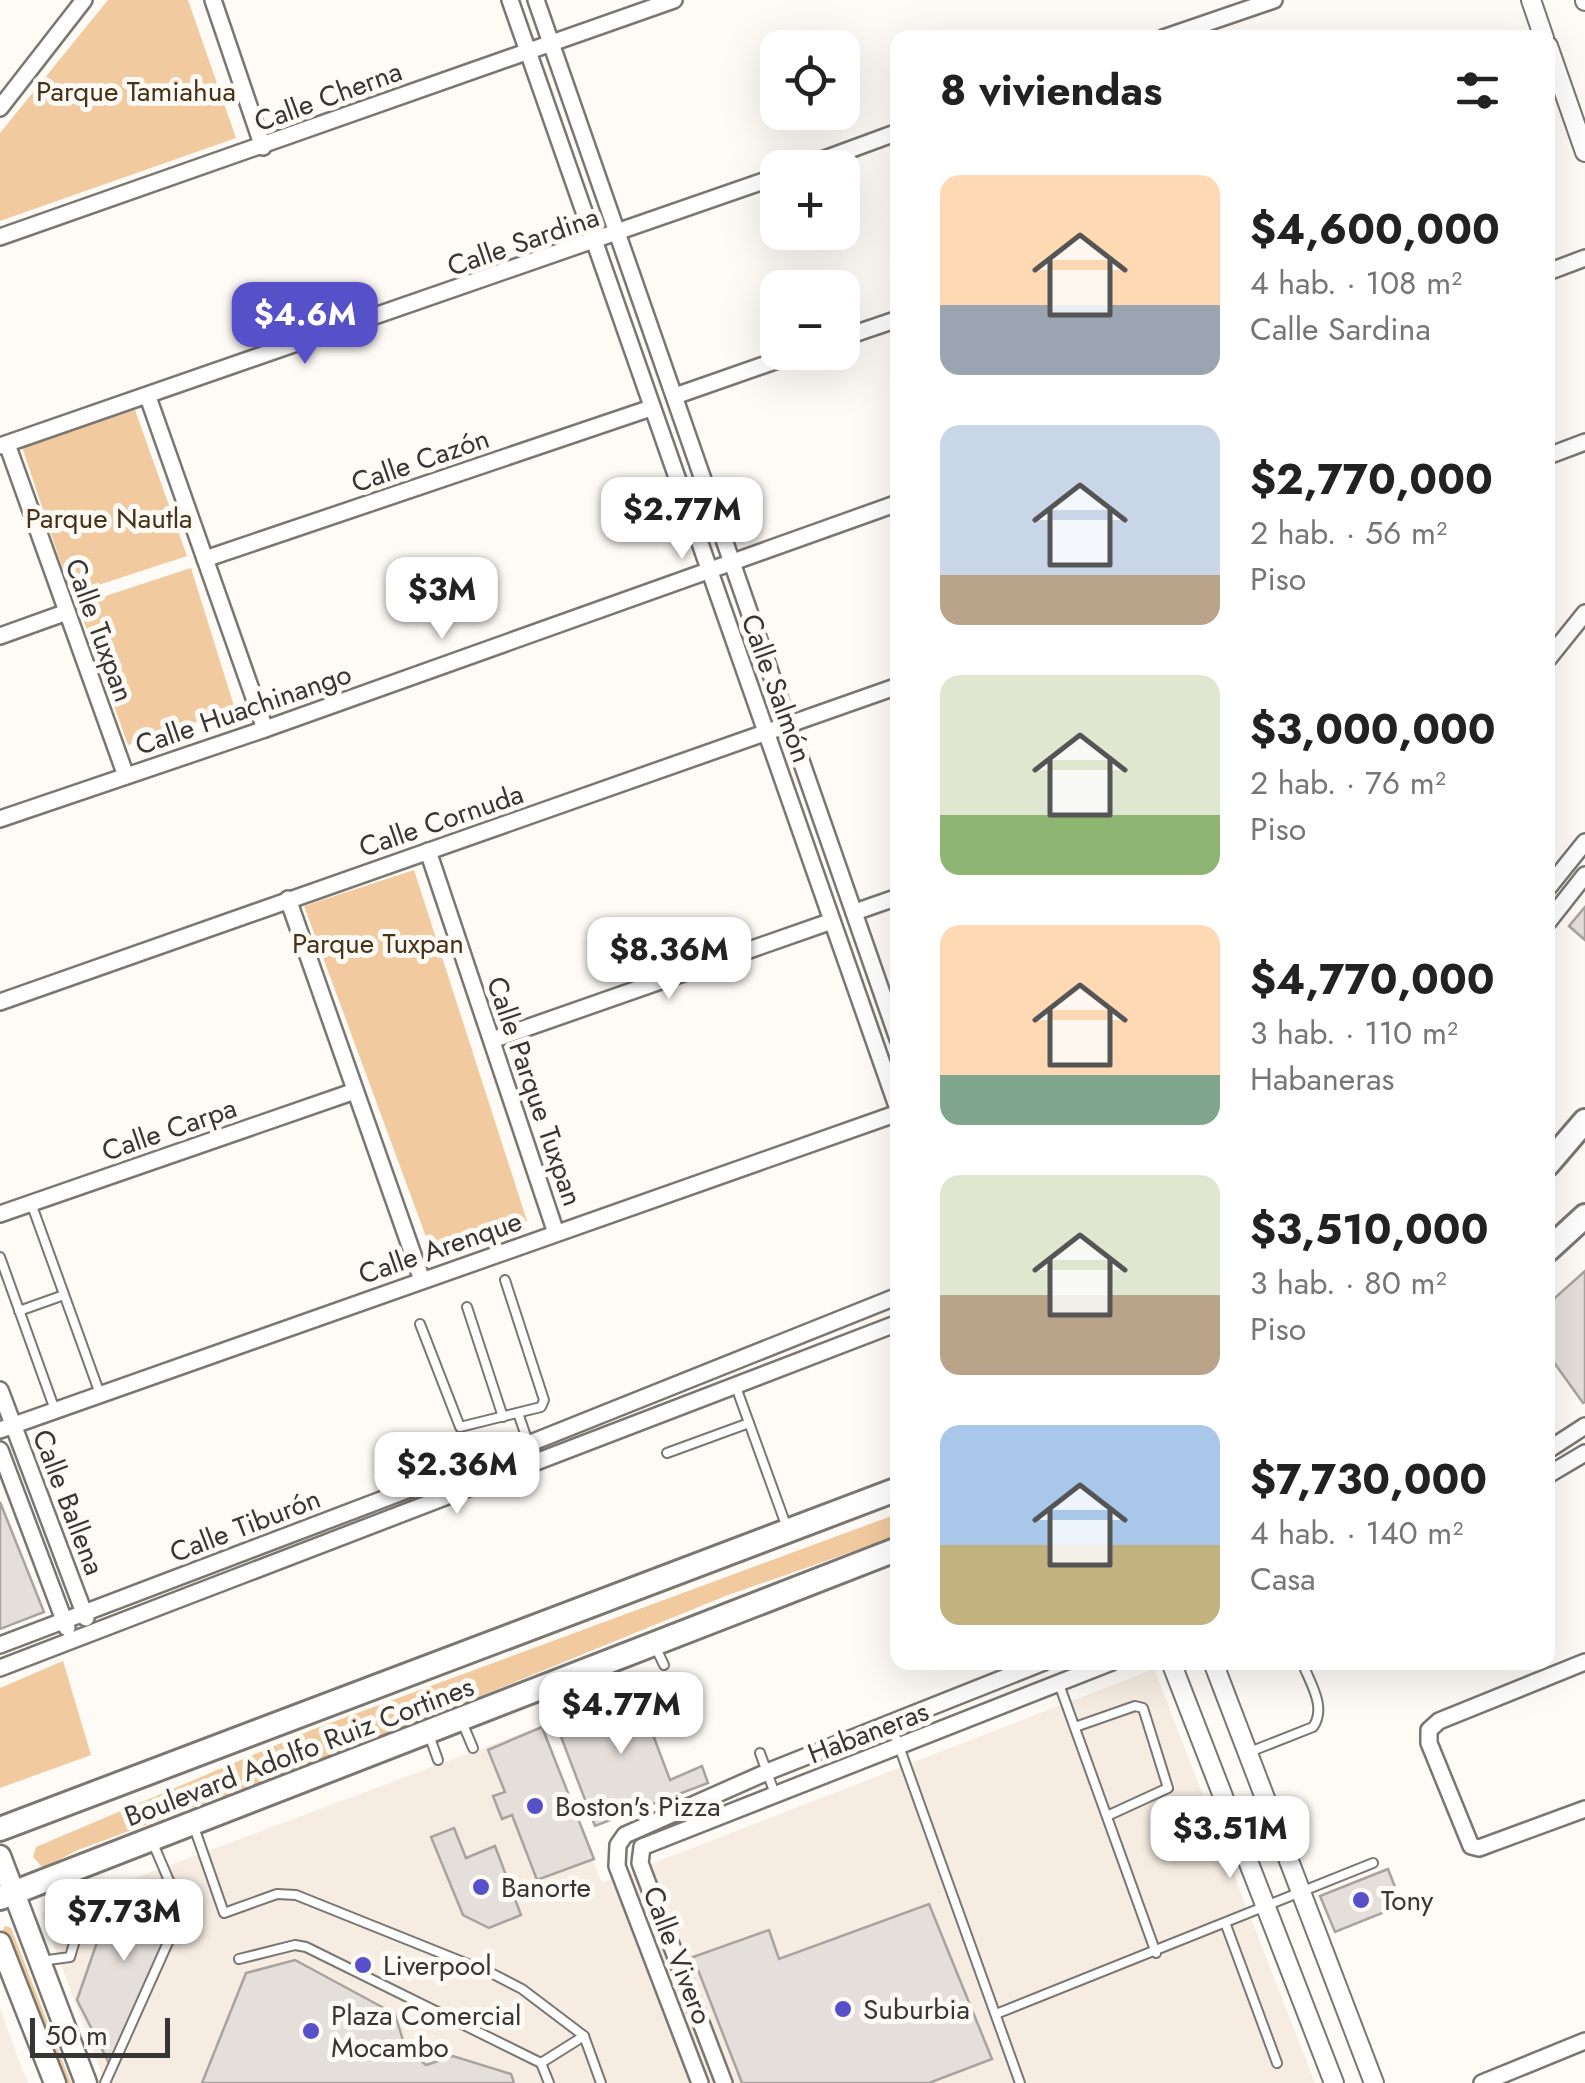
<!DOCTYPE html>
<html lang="es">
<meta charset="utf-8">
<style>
body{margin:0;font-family:Jost,sans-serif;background:#f6f6f6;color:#222;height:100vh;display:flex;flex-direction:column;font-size:38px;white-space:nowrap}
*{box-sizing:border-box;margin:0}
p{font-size:32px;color:#767676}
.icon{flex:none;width:55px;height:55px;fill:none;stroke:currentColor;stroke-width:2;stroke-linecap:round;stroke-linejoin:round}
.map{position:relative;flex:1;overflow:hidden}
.side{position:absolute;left:890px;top:30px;width:665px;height:1640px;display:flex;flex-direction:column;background:#fff;border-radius:20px;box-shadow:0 10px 40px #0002}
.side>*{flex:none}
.controls{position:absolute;left:760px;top:30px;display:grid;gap:20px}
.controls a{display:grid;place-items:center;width:100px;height:100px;border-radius:20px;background:#fff;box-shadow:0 10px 40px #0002;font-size:50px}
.scale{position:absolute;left:30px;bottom:25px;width:140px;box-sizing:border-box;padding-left:10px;border:5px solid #383635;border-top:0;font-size:28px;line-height:35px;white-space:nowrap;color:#383635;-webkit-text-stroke:8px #fefaf5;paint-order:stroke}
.price{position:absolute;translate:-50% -85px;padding:0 22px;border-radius:20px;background:#fff;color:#222;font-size:32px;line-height:65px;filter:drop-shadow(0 2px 5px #0008)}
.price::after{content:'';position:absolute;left:50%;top:60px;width:30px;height:22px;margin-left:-15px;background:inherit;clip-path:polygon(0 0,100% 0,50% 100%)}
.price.on{background:#5651c9;color:#fff}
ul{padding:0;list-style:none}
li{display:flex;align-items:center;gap:30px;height:250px;padding:0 50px}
li span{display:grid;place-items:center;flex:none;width:280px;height:200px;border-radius:20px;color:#555}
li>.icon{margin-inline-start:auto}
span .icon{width:120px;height:120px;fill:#fffc;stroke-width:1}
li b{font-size:42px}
h2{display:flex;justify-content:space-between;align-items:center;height:120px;padding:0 50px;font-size:42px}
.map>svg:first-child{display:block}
.built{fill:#f6ece1}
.green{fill:#f1ca9f}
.building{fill:#e4dfdb;stroke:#a8a39f;stroke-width:2.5}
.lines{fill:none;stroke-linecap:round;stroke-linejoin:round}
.service-casing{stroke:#7a7671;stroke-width:12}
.minor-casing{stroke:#7a7671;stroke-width:20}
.tertiary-casing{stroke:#7a7671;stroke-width:22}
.secondary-casing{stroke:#7a7671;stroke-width:25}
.primary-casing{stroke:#7a7671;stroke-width:28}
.service{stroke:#fff;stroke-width:8}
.minor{stroke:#fff;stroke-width:15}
.tertiary{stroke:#fff;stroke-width:18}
.secondary{stroke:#fff;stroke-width:20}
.primary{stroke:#fff;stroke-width:22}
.poi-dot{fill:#5651c9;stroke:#fefaf5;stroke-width:4}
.labels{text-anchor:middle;stroke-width:10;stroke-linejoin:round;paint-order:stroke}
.park-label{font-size:28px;fill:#483217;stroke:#fefaf5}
.street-label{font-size:28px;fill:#383635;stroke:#fefaf5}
.poi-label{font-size:28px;fill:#383635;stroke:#fefaf5;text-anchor:start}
</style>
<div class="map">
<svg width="1585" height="2083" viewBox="0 0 1585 2083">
<rect width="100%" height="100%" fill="#fefaf5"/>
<g class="built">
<path d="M1154 1669 1315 2083H105L42 1913 539 1727 602 1883Z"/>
<path d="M0 2008 18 2058 28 2083H0Z"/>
</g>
<g class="green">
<path d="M108 0H188L236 138 0 221V133Z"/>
<path d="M135 410 187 556 71 594 22 447Z"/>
<path d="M191 568 235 709 128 745 78 605Z"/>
<path d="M414 870 527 1221 432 1253 304 906Z"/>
<path d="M897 1514V1536L728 1595 365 1743 78 1850 43 1868 33 1857 36 1847 314 1729Z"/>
<path d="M63 1661 91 1755 0 1788V1688Z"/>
<path d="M5 1926 11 1928 71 2083H61L2 1932Z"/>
</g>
<g class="building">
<path d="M1585 907V940L1569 926Z"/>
<path d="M1585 1271V1402L1583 1403 1548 1354V1304Z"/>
<path d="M0 1502 44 1612 0 1629Z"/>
<path d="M633 1690 639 1699 656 1691 664 1712 647 1719 670 1780 702 1766 708 1783 595 1826 555 1721Z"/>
<path d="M542 1727 594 1859 537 1880 512 1815 502 1819 493 1796 505 1792 488 1750Z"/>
<path d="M454 1828 466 1858 495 1846 521 1915 489 1928 463 1915 431 1837Z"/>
<path d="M1388 1869 1402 1905 1335 1932 1320 1896Z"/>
<path d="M159 1886 175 1918 110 2065 77 2000 111 1902Z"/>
<path d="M929 1904 992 2059 929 2083H742L693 1957 769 1930 779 1959Z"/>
<path d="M295 1960 395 2014 405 2047 426 2065 453 2056 511 2074 514 2083H202L246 1973Z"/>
</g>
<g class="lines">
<defs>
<g id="service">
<path d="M31 1203 100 1394"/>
<path d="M0 1257 55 1410"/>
<path d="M467 1307 503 1417"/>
<path d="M19 1311 64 1295"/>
<path d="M420 1324 460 1427 541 1407 544 1400 505 1280"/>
<path d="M736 1387 786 1525"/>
<path d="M518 1413 535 1462"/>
<path d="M667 1453 749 1423"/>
<path d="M655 1646 664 1665"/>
<path d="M1059 1684 1156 1953"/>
<path d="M462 1722 473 1748"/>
<path d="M891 1724 1020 2083"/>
<path d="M1075 1727 1135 1706 1143 1708 1168 1788 1107 1816"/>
<path d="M429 1735 438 1760"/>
<path d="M760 1753 775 1794"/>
<path d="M1247 1753 1313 1727C1327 1707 1310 1683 1302 1662"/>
<path d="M194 1827 224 1913 277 1894 296 1895 493 1974 522 1989 584 2036 601 2083"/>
<path d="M1226 1925 1277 2063"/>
<path d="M239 1959 295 1945 306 1947 541 2063 549 2083"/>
<path d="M41 1961 70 1957 88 1896 81 1886 67 1879"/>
<path d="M996 2014 1373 1863"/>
<path d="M541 2063 584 2036"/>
<path d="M105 2083 182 1911 152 1841"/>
</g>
<g id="minor">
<path d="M213 0 263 147"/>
<path d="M510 0 898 1109"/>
<path d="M536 0 898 1039"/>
<path d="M1163 38 1274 0"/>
<path d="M0 108 84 0"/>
<path d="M800 168 898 132"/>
<path d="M0 237 674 0"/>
<path d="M1548 272 1585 258"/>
<path d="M842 338 898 319"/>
<path d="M675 396 801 352"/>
<path d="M148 397 265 729"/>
<path d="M7 444 126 776"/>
<path d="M0 446 778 176"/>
<path d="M1548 456 1585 442"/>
<path d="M205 559 651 408"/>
<path d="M0 636 67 612"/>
<path d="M1548 659 1585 613"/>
<path d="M0 819 265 729 898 503"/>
<path d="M428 851 556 1233"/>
<path d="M1548 888 1585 842"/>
<path d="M288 899 422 1280"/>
<path d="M855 912 898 897"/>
<path d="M1548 922 1585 875"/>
<path d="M0 1002 898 686"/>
<path d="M492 1040 832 921"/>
<path d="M0 1214 355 1091"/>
<path d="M0 1390 86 1618"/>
<path d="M0 1430 898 1113"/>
<path d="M0 1450 67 1628"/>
<path d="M1548 1450 1585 1426"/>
<path d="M1548 1475 1585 1453"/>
<path d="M0 1645 528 1444 898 1296"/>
<path d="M1585 1662 1439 1721 1429 1730V1743L1471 1846 1479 1848 1585 1809"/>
<path d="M0 1668 898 1323"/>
<path d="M700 2083 617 1866 618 1845 625 1835 767 1772 1044 1662"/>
<path d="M724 2083 640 1863 642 1847 1112 1662"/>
<path d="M1482 2083 1585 2041"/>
</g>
<g id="tertiary">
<path d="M1531 0 1544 38"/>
<path d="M1585 0V1"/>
<path d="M1548 46 1585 152"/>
<path d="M1171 1662 1334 2083"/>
<path d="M1213 1662 1374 2083"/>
</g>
<g id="secondary">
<path d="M0 1856 86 2083"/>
<path d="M0 1943 55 2083"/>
</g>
<g id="primary">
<path d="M1548 1164 1585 1121"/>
<path d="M1548 1250 1585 1216"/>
<path d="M0 1829 898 1489"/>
<path d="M0 1898 898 1549"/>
</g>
</defs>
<use href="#service" class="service-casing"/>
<use href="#minor" class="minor-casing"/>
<use href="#tertiary" class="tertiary-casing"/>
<use href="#secondary" class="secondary-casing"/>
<use href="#primary" class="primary-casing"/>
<use href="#service" class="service"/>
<use href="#minor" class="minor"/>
<use href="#tertiary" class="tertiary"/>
<use href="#secondary" class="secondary"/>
<use href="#primary" class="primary"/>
</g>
<g class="poi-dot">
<circle cx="535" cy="1806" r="10"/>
<circle cx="481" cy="1887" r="10"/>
<circle cx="1361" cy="1900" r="10"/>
<circle cx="363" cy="1965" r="10"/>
<circle cx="843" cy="2009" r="10"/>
<circle cx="311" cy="2031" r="10"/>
</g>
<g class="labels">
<g class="park-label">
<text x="136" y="101">Parque Tamiahua</text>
<text x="109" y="528">Parque Nautla</text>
<text x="378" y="953">Parque Tuxpan</text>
</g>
<g class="street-label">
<text transform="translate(328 96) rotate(-20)" y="10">Calle Cherna</text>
<text transform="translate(523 241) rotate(-19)" y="10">Calle Sardina</text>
<text transform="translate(420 460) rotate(-19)" y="10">Calle Cazón</text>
<text transform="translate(100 630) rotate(70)" y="10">Calle Tuxpan</text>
<text transform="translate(777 688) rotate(70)" y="10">Calle Salmón</text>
<text transform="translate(243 709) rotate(-19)" y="10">Calle Huachinango</text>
<text transform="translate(441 820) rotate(-19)" y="10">Calle Cornuda</text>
<text transform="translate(535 1091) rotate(71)" y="10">Calle Parque Tuxpan</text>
<text transform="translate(169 1129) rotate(-19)" y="10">Calle Carpa</text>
<text transform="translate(440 1247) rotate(-19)" y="10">Calle Arenque</text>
<text transform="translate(69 1502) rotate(69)" y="10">Calle Ballena</text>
<text transform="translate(245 1525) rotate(-21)" y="10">Calle Tiburón</text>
<text transform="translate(868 1732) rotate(-21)" y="10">Habaneras</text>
<text transform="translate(299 1751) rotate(-21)" y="10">Boulevard Adolfo Ruiz Cortines</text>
<text transform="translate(678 1955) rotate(69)" y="10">Calle Vivero</text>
</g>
<g class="poi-label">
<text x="555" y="1816">Boston's Pizza</text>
<text x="501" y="1897">Banorte</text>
<text x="1381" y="1910">Tony</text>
<text x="383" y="1975">Liverpool</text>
<text x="863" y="2019">Suburbia</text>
<text x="331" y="2025">Plaza Comercial<tspan x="331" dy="32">Mocambo</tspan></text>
</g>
</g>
</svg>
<div class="controls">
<a><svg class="icon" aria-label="locate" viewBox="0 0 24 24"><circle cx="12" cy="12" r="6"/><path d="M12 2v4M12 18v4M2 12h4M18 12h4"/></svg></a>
<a>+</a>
<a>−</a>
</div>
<div class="scale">50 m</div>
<b class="price on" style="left:305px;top:367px">$4.6M</b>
<b class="price" style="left:682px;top:562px">$2.77M</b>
<b class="price" style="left:442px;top:642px">$3M</b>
<b class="price" style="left:669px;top:1002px">$8.36M</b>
<b class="price" style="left:457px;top:1517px">$2.36M</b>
<b class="price" style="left:621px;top:1757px">$4.77M</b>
<b class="price" style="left:1230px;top:1881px">$3.51M</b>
<b class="price" style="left:124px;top:1964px">$7.73M</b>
<section class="side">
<h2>8 viviendas<svg class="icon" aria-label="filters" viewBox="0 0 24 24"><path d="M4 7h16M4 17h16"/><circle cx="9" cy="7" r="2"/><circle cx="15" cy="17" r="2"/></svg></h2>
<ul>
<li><span style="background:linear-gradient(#ffd9b3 65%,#9aa5b1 0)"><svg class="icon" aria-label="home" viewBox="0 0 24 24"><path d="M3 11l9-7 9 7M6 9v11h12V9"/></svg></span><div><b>$4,600,000</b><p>4 hab. · 108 m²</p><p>Calle Sardina</p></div></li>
<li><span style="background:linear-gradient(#c9d6e8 75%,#b9a48a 0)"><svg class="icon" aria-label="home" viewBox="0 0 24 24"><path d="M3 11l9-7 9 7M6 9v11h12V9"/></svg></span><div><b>$2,770,000</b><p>2 hab. · 56 m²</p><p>Piso</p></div></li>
<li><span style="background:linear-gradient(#dfe7d0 70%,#8fb573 0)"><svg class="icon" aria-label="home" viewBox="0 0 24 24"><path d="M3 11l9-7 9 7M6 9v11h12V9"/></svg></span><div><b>$3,000,000</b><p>2 hab. · 76 m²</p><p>Piso</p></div></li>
<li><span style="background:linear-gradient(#ffd9b3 75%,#7fa58c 0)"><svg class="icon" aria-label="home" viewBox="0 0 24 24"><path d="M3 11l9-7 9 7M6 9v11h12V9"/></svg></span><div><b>$4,770,000</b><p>3 hab. · 110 m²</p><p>Habaneras</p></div></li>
<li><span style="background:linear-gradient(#dfe7d0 60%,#b9a48a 0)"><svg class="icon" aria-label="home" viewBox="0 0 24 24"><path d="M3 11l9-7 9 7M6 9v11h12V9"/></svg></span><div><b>$3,510,000</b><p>3 hab. · 80 m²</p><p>Piso</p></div></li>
<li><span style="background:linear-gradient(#a9c7e8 60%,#c2b280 0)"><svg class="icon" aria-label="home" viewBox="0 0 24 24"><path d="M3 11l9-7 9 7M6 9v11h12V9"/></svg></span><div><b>$7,730,000</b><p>4 hab. · 140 m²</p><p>Casa</p></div></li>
</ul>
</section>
</div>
